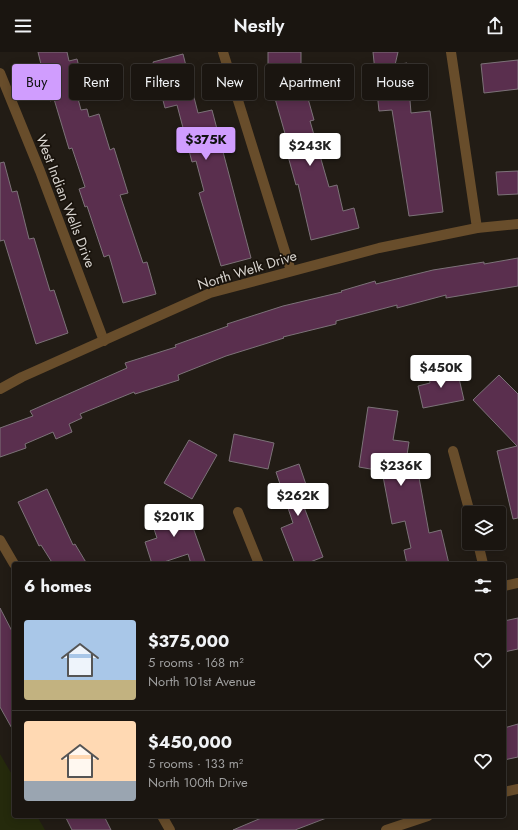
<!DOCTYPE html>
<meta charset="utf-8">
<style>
body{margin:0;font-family:Jost,sans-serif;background:#231e19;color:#f1f3f6;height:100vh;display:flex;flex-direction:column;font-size:15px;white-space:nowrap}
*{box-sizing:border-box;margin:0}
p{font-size:13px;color:#9f9f9f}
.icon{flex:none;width:22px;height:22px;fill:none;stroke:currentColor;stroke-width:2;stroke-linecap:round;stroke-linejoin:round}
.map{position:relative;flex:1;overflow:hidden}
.side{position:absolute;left:12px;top:510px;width:494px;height:256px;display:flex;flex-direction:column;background:#1a1510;border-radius:4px;box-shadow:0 2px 10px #0003,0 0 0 1px #383430}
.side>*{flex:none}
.top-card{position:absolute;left:12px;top:12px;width:494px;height:36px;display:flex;gap:8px}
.fabs{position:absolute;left:462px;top:454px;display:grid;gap:8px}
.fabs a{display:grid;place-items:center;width:44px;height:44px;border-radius:4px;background:#1a1510;box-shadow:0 2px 10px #0003,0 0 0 1px #383430;font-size:20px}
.price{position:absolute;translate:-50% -34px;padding:0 9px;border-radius:4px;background:#fff;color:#222;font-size:13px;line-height:26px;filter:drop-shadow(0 1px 2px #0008)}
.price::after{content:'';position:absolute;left:50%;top:24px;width:12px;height:9px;margin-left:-6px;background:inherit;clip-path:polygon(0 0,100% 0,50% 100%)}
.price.current{background:#d09dfe;color:#111}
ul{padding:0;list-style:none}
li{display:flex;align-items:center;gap:12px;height:100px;padding:0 12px}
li+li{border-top:1px solid #383430}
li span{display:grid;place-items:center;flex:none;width:112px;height:80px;border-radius:4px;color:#555}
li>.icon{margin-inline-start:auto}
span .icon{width:48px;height:48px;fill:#fffc;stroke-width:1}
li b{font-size:17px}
h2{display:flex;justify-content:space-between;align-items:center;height:48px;padding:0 12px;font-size:17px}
.chip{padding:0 14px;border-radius:4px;background:#1a1510;box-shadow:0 2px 10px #0003,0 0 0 1px #383430;font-size:14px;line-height:36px}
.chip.current{background:#d09dfe;color:#111}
header{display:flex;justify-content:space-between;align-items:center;height:52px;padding:0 12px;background:#1a1510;font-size:18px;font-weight:600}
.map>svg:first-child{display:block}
.green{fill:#252a0c}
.building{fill:#5a2f4e;stroke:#7c7278}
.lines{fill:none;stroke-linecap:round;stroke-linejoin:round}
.street{stroke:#684d2b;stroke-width:10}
.labels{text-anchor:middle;stroke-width:3.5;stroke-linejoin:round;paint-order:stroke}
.street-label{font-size:14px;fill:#d9d5d0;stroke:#19130c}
</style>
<header><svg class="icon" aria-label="menu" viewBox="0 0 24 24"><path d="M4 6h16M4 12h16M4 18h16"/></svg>Nestly<svg class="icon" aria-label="share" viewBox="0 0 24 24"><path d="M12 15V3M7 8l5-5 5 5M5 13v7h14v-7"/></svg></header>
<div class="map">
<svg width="518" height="778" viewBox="0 0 518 778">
<rect width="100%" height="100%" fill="#221c15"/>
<path class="green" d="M0 702 14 726V764H37L45 778H0Z"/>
<g class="building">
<path d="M38 0H67L69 9 77 7 82 26 73 28 81 58 87 57 89 65 99 62 110 98 114 96 128 141 120 143 143 211 147 210 156 242 123 251 109 203 104 205 87 154 85 155 79 137 85 135 72 96 69 97 54 47 50 49Z"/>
<rect x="268" y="0" width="33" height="15"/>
<path d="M373 0H398L395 13 407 11 411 61 430 59 443 160 409 164 392 58 379 59Z"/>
<path d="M183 2 198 61 212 58 251 206 221 214 199 141 204 139 196 109 192 110 177 53 165 56 153 10Z"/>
<path d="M518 8V37L484 41 481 12Z"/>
<path d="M295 29 299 45 307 43 314 68 310 69 329 135 337 133 343 159 354 156 359 176 311 188 298 132 296 133 283 86 286 85 272 36Z"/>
<path d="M4 110 12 140 17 139 29 187 34 186 50 239 54 238 68 281 36 292 4 188 0 189V111Z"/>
<path d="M518 119V142L498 143 496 120Z"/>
<path d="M518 206V234L446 246V243L397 256V253L336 269V272L283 285 284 286 226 304 178 323 179 328 135 342 134 340 80 362 82 366 69 372 72 380 56 387 53 380 25 392 26 396 0 405V376L33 364 30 359 127 316 125 311 176 295 175 293 228 274 227 272 283 254 342 240 341 239 375 229 376 232 433 218 484 210V212Z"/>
<path d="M444 316 446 325 458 322 464 348 423 356 418 334 430 331 428 320Z"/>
<path d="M499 323 518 342V466L513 467 497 399 517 394 473 348Z"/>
<path d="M368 355 398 359 393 388 409 390 404 423 418 420 429 481 441 478 449 512H407L404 498 411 496 405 469 392 472 382 419 359 415Z"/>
<path d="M234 382 274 391 268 417 229 409Z"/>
<path d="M189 388 217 403 192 447 164 431Z"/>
<path d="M299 412 313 453 304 455 323 505 305 512H295L281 476 293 471 276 420Z"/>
<path d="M47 437 73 493 75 492 87 512H53L41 493 39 494 18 450Z"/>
<path d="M185 453 206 512H191L188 502 158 512H152L145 490 157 486 150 465Z"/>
<path d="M0 556 14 583V680L0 655Z"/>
<path d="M518 566V597L504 600V569Z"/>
<path d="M518 672V705L504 708V676Z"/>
<path d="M65 764H104L111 778H72Z"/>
<path d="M266 764H329V765L295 778H233Z"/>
</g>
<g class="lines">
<g class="street">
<path d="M223 0 291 219"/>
<path d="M451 0 477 176"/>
<path d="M0 21 40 119 104 289"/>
<path d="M0 337 22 325 210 241 379 196 477 176 518 172"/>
<path d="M453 399 470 461"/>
<path d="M238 460 259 512"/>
<path d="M0 488 14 512"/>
<path d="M478 491 483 512"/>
<path d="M504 534 518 531"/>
<path d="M504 740 518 737"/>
<path d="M162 764 170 778"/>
<path d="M386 778 428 764"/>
</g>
</g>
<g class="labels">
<g class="street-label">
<text transform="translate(66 149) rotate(69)" y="5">West Indian Wells Drive</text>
<text transform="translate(247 218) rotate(-17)" y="5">North Welk Drive</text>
</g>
</g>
</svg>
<div class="fabs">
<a><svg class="icon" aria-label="layers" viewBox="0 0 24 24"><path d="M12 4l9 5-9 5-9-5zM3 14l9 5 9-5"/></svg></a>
</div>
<b class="price current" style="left:206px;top:109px">$375K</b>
<b class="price" style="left:310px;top:115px">$243K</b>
<b class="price" style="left:441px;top:337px">$450K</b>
<b class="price" style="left:401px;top:435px">$236K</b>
<b class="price" style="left:298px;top:465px">$262K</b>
<b class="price" style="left:174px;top:486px">$201K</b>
<div class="top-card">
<a class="chip current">Buy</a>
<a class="chip">Rent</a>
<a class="chip">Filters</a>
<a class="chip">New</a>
<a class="chip">Apartment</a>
<a class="chip">House</a>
</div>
<section class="side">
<h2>6 homes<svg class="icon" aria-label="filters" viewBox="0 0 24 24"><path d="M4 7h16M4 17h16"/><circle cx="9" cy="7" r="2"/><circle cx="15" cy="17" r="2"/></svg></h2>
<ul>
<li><span style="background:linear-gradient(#a9c7e8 75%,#c2b280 0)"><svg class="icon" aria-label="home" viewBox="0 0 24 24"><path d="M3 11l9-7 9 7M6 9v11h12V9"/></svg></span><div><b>$375,000</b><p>5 rooms · 168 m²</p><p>North 101st Avenue</p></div><svg class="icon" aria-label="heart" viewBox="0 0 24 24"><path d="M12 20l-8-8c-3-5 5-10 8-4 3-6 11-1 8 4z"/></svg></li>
<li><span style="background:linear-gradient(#ffd9b3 75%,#9aa5b1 0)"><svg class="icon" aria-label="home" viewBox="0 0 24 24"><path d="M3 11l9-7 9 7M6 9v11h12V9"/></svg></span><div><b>$450,000</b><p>5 rooms · 133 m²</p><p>North 100th Drive</p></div><svg class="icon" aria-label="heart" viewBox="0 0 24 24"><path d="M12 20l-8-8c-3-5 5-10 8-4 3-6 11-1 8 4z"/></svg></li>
</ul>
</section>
</div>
